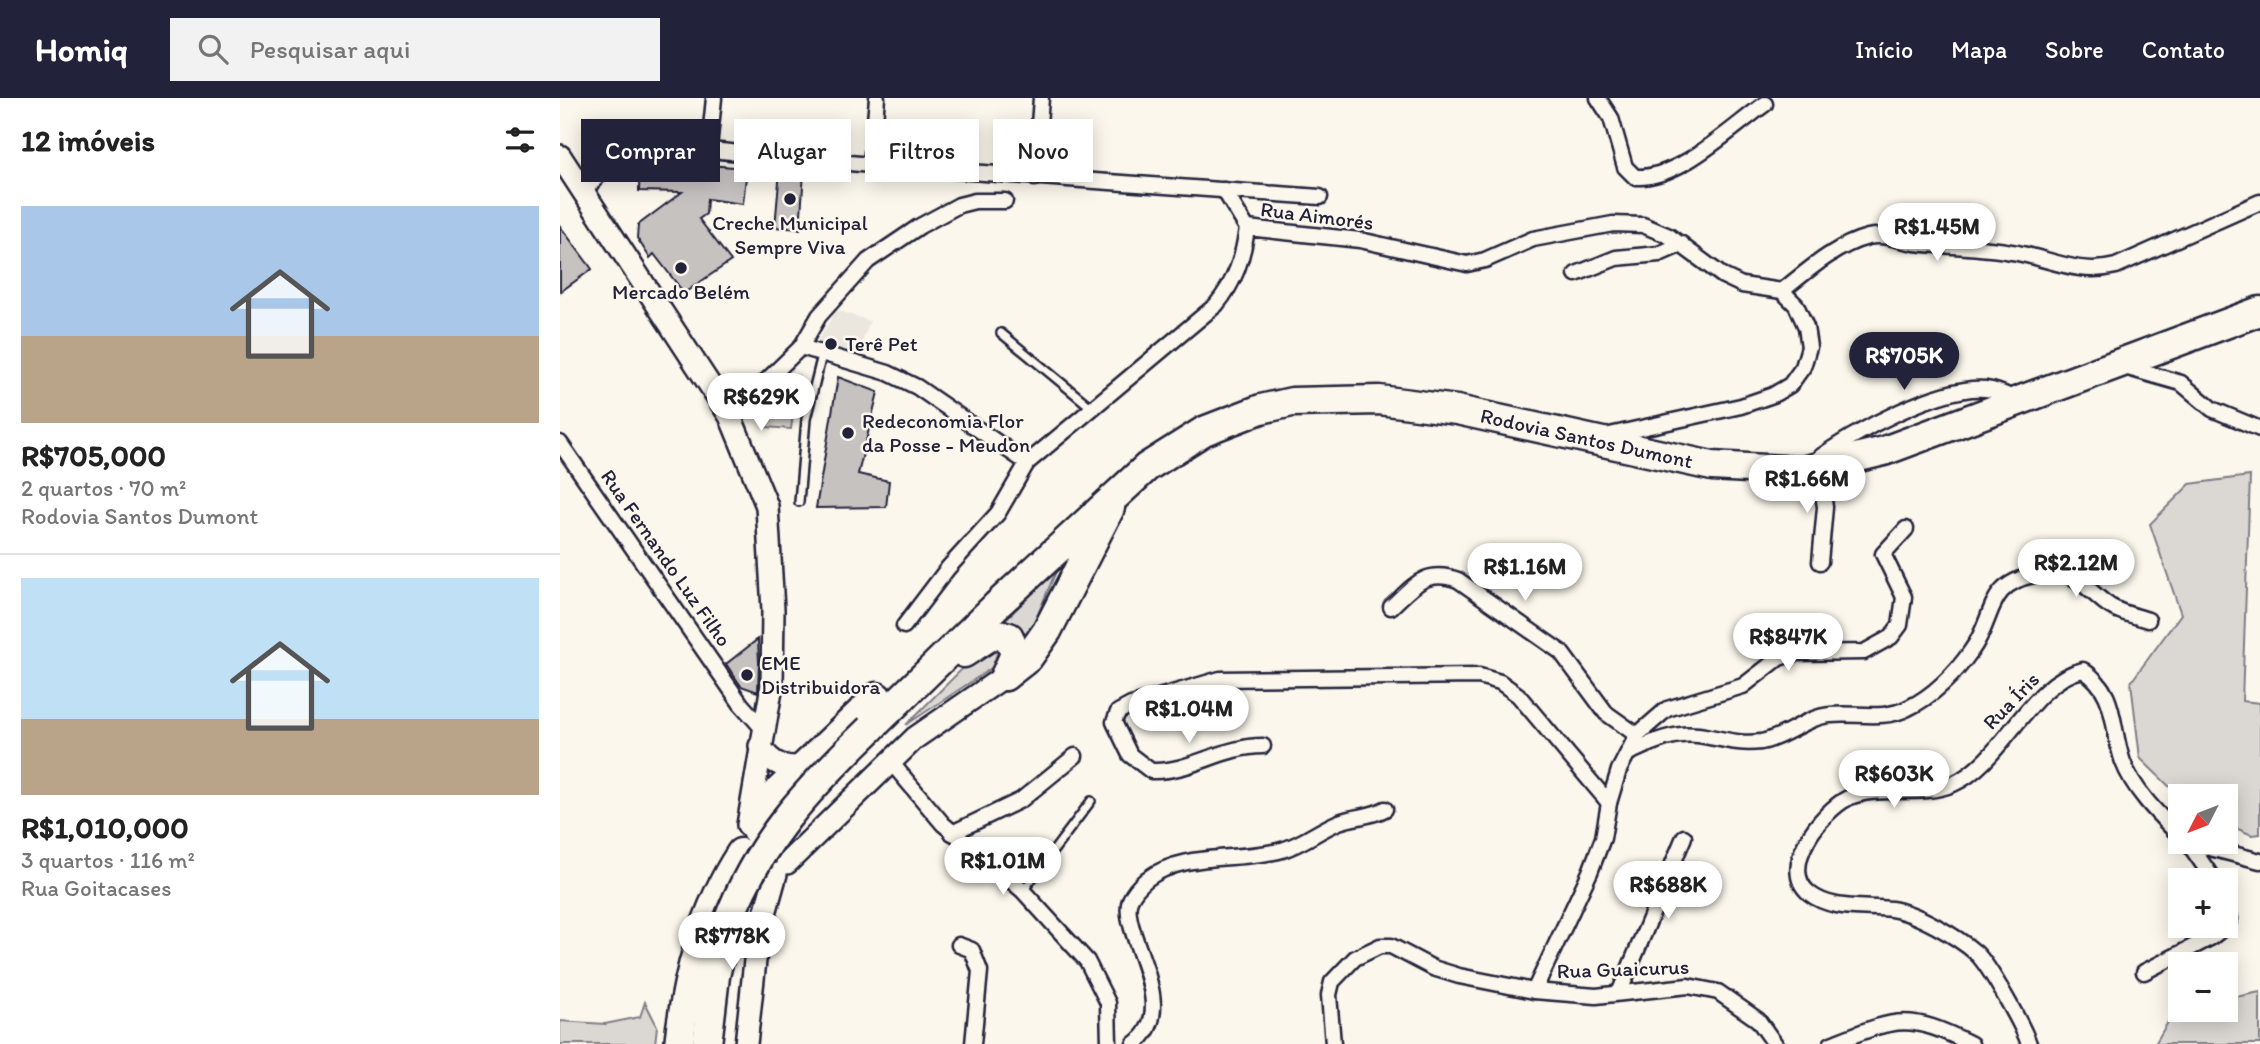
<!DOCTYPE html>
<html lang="pt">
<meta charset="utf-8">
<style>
body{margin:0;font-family:Itim,sans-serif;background:#f2f2f2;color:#222;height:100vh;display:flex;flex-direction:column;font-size:26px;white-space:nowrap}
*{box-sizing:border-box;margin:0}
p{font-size:23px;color:#767676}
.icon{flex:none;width:38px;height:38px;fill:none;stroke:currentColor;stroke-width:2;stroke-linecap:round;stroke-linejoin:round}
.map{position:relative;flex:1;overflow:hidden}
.side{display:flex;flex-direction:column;background:#fff;width:560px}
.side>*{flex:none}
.top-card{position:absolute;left:21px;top:21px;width:665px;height:63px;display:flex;gap:14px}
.needle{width:46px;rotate:228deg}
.controls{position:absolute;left:1608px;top:686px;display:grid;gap:14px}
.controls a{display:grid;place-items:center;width:70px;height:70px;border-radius:0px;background:#fff;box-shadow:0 4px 18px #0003;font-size:35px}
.price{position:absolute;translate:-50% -60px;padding:0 16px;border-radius:24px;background:#fff;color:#222;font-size:23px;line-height:46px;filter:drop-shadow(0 2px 4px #0008)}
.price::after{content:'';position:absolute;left:50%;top:42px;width:21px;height:16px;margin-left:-10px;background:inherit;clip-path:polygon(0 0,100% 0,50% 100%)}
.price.on{background:#22223b;color:#fff}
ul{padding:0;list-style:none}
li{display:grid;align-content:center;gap:14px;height:371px;padding:0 21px}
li+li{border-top:2px solid #e0e0e0}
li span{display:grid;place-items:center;height:217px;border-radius:0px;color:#555}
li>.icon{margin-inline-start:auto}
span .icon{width:126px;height:126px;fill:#fffc;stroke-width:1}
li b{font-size:30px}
h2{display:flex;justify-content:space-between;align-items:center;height:84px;padding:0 21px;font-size:30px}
.tag{padding:0 24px;border-radius:0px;background:#fff;box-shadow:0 4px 18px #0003;font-size:24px;line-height:63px}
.tag.on{background:#22223b;color:#fff}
header{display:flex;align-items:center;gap:42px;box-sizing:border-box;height:98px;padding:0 35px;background:#22223b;color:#fff}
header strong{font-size:33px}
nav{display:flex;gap:38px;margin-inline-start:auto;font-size:24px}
.search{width:490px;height:63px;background:#f2f2f2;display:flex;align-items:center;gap:18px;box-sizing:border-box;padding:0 24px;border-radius:0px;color:#767676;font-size:26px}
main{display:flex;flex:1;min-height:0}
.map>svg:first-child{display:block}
.built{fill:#ebe7df}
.green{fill:#dbd8d3;stroke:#7e7d87;stroke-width:2}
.building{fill:#c6c2c0;stroke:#22223b;stroke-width:2}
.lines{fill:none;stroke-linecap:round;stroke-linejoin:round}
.lane-casing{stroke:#22223b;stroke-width:12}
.street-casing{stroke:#22223b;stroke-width:19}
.secondary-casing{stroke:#22223b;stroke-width:26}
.highway-casing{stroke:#22223b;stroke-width:33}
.lane{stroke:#fbf7ec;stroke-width:7}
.street{stroke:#fbf7ec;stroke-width:14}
.secondary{stroke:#fbf7ec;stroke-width:21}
.highway{stroke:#fbf7ec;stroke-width:28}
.highway-bridge-casing{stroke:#22223b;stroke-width:33;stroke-linecap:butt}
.highway-bridge{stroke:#fbf7ec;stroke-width:28}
.poi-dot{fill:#22223b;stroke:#fbf7ec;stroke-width:2.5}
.labels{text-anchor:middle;stroke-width:5;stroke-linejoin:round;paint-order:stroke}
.street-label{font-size:21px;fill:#22223b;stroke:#fbf7ec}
.poi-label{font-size:21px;fill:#22223b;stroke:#fbf7ec;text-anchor:start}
</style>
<header>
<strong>Homiq</strong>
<div class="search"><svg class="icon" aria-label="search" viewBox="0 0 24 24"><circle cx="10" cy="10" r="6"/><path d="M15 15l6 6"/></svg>Pesquisar aqui</div>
<nav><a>Início</a><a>Mapa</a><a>Sobre</a><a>Contato</a></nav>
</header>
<main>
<section class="side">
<h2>12 imóveis<svg class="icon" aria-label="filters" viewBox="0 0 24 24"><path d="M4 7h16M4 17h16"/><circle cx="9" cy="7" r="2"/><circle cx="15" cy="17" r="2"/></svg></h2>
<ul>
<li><span style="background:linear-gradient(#a9c7e8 60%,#b9a48a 0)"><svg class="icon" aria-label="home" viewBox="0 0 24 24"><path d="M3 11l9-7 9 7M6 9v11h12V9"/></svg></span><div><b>R$705,000</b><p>2 quartos · 70 m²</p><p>Rodovia Santos Dumont</p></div></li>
<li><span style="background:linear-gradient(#bfe0f5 65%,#b9a48a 0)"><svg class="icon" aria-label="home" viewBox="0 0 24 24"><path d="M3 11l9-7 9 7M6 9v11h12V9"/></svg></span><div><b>R$1,010,000</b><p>3 quartos · 116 m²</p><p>Rua Goitacases</p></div></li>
</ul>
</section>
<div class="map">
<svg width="1700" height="946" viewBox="0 0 1700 946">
<rect width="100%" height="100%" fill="#fbf7ec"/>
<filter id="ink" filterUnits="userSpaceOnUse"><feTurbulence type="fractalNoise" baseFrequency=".0143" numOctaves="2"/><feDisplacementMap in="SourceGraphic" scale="14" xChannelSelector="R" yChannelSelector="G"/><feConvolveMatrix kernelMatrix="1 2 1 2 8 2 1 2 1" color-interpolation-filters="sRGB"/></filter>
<g filter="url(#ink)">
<path class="built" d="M276 212 310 223 295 263 253 251Z"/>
<g class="green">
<path d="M213 275 238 278 231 331 206 329Z"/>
<path d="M1690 378 1682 603 1700 605V736L1692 737 1666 726V698L1620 699 1580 660 1571 584 1621 516 1590 426 1630 386Z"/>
<path d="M497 471 464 549 440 527Z"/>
<path d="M430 551 437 555 433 569 346 627 417 556Z"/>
<path d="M1700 894V946H1595L1618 907H1620V912H1666V901Z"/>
<path d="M85 904 97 928 95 946H0V923L45 926 80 919Z"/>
</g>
<g class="building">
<path d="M80 62 187 70 183 106 147 101 146 116 139 121 171 163 124 195 94 156 90 160 77 140 78 127 122 94 79 93Z"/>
<path d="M220 72 244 74 240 131 215 129Z"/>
<path d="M0 128 32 171 0 194Z"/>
<path d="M278 279 318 294 298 376 329 383 326 409 256 410Z"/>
<path d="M198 541 199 565 198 594 181 588 166 566Z"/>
</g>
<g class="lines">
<defs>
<g id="lane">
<path d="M441 235 532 310"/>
<path d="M239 404 246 321 262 257"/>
<path d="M463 793 531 703"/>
</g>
<g id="street">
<path d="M1038 0 1051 20 1065 69 1075 79C1118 82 1170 31 1205 6"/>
<path d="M149 50 154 0"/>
<path d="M311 67 317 0"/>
<path d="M475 80 481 0"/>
<path d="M664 92 687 130"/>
<path d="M24 93C43 73 58 55 84 46L311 67 760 99"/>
<path d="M1016 176 1056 160 1099 156 1122 146"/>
<path d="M1222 193C1247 173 1276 147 1308 139 1324 135 1339 143 1355 145 1390 149 1427 148 1462 156 1495 163 1521 177 1556 168L1700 104"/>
<path d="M241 249 328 275 357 289 467 365 656 207C675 184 683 160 687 130L800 142 907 166 925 162 973 141 1053 126 1083 127 1109 138 1163 178 1182 187 1222 193 1236 207 1246 229 1249 249 1243 269 1230 287 1213 297 1181 308 1045 338"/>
<path d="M1561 268 1621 285 1652 311 1700 331"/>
<path d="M170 318 241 249 259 218 308 163 360 128 399 107 415 103H445"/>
<path d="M0 345 181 606 204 632"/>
<path d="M1255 363C1290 336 1387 282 1432 292 1440 294 1449 298 1457 302"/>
<path d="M1259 370 1265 409 1260 464"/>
<path d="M831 509C854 488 865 470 898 482L1001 554 1046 615 1077 637"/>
<path d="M344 528 388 470 438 415 467 365"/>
<path d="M703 648C662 648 629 675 591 673L570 657 554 624 558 614 571 607 660 581 919 578 940 584 958 597 1049 705"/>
<path d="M1071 654C1093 644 1114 634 1138 637 1160 640 1177 647 1201 644 1225 640 1246 619 1270 617 1296 614 1323 623 1348 610 1372 599 1396 575 1411 553 1436 520 1424 487 1474 477 1512 469 1518 483 1544 504 1556 514 1573 517 1588 522"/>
<path d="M330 663 383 726 463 793 527 863 548 905 549 946"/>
<path d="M392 735 461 702 515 658"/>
<path d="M1627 744 1700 763"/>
<path d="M1629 746 1654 782"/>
<path d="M1666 805 1670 821 1666 828"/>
<path d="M399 847 412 852 420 873 413 946"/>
<path d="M1584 874 1652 839 1666 828"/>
<path d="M974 893 1030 774 1043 740 1049 705 1059 672 1077 637 1107 611 1183 588 1219 560 1234 555 1304 554 1331 539 1340 527 1344 499 1323 456 1346 431"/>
<path d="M1060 893 1124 739"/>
<path d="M574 946C624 911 558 833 570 802 573 795 581 786 587 781 624 753 680 764 722 752 743 746 759 732 779 724 794 718 811 719 825 711"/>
<path d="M773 946 769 897 772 884 795 860 820 848H831L873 870 899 878 974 893 1036 898 1128 888 1158 894 1198 922 1215 946"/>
<path d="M1271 946C1335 921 1346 913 1411 946"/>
<path d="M1469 946C1463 928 1429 867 1416 855 1398 839 1355 814 1331 811 1305 808 1271 813 1249 795 1218 769 1262 713 1288 700 1318 686 1360 700 1393 686 1443 664 1470 583 1523 572 1558 595 1550 627 1563 664 1574 693 1599 717 1620 738"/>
</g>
<g id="secondary">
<path d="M0 58 170 318 207 408 213 512 212 587 188 727"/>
<path d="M200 648C212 668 226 671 248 668"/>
<path d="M227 765 355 640 445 578"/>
<path d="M186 946 197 844 216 776"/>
</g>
<g id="highway">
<path d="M404 555 435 535 449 539 455 556 445 578"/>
<path d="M445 578 468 560 487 533 550 410"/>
<path id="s1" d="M310 631 437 507 587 369 644 333 701 311 732 304 819 302 897 312 1152 368 1242 373 1324 353 1700 213"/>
<path d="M196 732 205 706 317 599"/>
<path d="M119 946C126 880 145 810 181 755"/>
<path d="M147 946 155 878 167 826"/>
</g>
</defs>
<use href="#lane" class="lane-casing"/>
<use href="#street" class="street-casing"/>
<use href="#secondary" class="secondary-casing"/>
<use href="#highway" class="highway-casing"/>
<use href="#lane" class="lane"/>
<use href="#street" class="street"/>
<use href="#secondary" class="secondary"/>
<use href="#highway" class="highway"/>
<defs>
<path id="highway-bridge" d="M167 826C198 743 247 692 310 631"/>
</defs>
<use href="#highway-bridge" class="highway-bridge-casing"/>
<use href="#highway-bridge" class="highway-bridge"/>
</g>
</g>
<g class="poi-dot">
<circle cx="230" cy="101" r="7"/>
<circle cx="121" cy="170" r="7"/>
<circle cx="271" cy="246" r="7"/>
<circle cx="288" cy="335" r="7"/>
<circle cx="187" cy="577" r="7"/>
</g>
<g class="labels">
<g class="street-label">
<text transform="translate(757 118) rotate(7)" y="7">Rua Aimorés</text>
<text dy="7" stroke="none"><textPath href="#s1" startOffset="840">Rodovia Santos Dumont</textPath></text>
<text transform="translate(106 460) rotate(55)" y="7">Rua Fernando Luz Filho</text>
<text transform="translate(1451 603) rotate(-46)" y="7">Rua Íris</text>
<text transform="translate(1063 871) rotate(-2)" y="7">Rua Guaicurus</text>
</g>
<g class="poi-label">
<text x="230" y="132" text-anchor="middle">Creche Municipal<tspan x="230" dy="24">Sempre Viva</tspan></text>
<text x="121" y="201" text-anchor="middle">Mercado Belém</text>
<text x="285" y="253">Terê Pet</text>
<text x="302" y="330">Redeconomia Flor<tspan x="302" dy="24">da Posse - Meudon</tspan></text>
<text x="201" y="572">EME<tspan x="201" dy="24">Distribuidora</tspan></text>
</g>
</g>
</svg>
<div class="controls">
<a><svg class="needle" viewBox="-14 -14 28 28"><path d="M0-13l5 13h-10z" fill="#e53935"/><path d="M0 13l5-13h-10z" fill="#767676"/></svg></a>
<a>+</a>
<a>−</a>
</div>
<b class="price" style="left:1377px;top:165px">R$1.45M</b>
<b class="price on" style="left:1344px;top:294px">R$705K</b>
<b class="price" style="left:201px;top:335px">R$629K</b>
<b class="price" style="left:1247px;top:417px">R$1.66M</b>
<b class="price" style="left:1516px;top:501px">R$2.12M</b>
<b class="price" style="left:965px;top:505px">R$1.16M</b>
<b class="price" style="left:1228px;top:575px">R$847K</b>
<b class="price" style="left:629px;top:647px">R$1.04M</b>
<b class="price" style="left:1334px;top:712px">R$603K</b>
<b class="price" style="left:443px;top:799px">R$1.01M</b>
<b class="price" style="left:1108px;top:823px">R$688K</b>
<b class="price" style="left:172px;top:874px">R$778K</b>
<div class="top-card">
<a class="tag on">Comprar</a>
<a class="tag">Alugar</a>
<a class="tag">Filtros</a>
<a class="tag">Novo</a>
</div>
</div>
</main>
